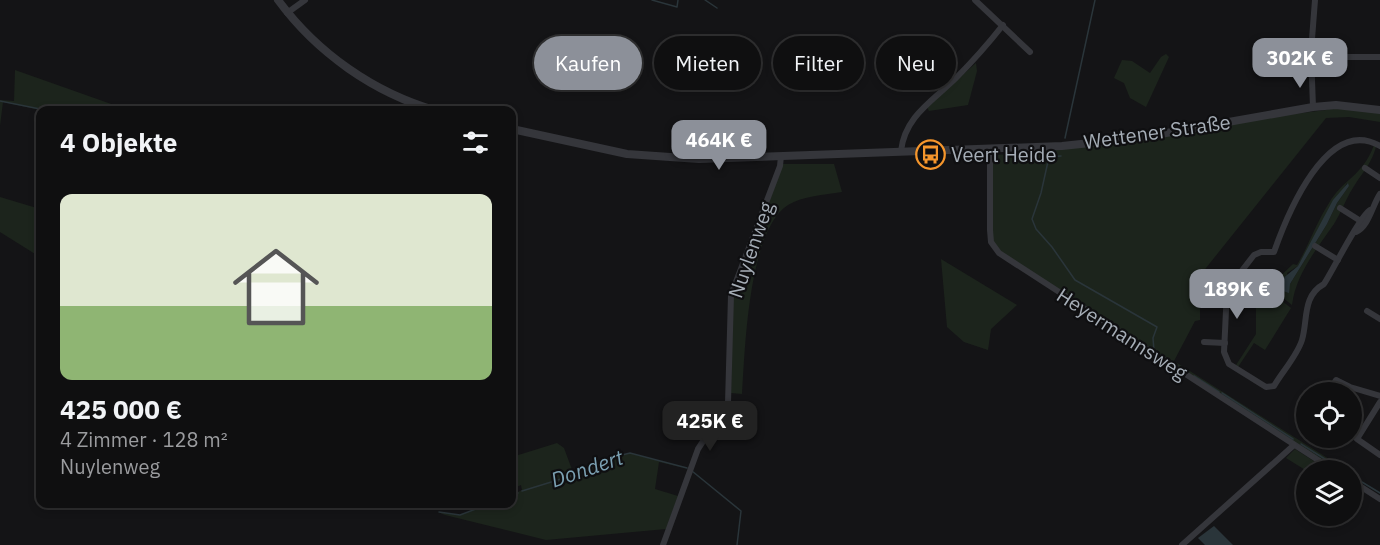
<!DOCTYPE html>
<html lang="de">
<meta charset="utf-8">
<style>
body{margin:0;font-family:"IBM Plex Sans",sans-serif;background:#181819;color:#f1f3f6;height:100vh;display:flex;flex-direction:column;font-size:22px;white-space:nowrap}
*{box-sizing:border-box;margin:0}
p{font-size:20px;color:#9b9c9f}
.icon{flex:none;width:33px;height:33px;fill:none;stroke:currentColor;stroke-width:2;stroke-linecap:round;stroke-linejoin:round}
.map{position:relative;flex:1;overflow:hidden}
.details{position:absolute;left:36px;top:106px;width:480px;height:402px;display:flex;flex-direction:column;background:#0f0f10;border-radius:12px;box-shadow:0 3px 9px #0003,0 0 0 2px #2f2f30}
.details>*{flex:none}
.top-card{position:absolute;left:534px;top:36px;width:570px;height:54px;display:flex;gap:12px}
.controls{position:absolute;left:1296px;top:382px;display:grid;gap:12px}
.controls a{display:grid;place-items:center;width:66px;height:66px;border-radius:50%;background:#0f0f10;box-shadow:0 3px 9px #0003,0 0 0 2px #2f2f30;font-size:30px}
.price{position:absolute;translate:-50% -51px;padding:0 14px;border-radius:12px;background:#8c9099;color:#fff;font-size:20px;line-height:39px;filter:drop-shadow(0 2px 3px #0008)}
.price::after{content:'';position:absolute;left:50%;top:36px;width:18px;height:14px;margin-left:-9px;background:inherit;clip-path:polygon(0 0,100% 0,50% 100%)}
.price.active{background:#222;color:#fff}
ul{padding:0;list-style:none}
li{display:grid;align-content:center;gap:12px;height:318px;padding:0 24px}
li+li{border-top:2px solid #2f2f30}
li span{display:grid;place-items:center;height:186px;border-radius:12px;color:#555}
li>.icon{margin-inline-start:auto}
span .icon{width:108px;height:108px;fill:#fffc;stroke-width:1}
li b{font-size:26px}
h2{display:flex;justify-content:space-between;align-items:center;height:72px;padding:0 24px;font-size:26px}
.chip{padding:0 21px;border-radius:27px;background:#0f0f10;box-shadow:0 3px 9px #0003,0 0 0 2px #2f2f30;font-size:21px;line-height:54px}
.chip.active{background:#8c9099;color:#fff}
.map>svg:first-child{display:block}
.green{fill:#1c241c;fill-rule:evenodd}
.water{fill:#2a353a}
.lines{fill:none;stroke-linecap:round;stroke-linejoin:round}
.stream{stroke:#2a353a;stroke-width:1.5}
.minor{stroke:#35363b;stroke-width:6}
.tertiary{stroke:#35363b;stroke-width:8}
.labels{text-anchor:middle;stroke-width:4.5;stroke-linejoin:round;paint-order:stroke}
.street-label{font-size:20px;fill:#a5adb6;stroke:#0f0f11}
.poi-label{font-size:20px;fill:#a5adb6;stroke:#0f0f11;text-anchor:start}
.water-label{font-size:21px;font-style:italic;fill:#7ba0b2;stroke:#0f0f11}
</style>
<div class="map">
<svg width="1380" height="545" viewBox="0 0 1380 545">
<rect width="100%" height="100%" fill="#141416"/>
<g class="green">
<path d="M1166 54 1169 57 1146 107 1130 98 1124 83 1114 78 1122 60 1132 61 1150 73 1161 57Z"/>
<path d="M976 63 977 71 968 105 929 111 927 107Z"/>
<path d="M15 70 131 111H45L3 102 0 126V100L14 101Z"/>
<path d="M1334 107 1380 113V122L1349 117 1326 118 1194 283 1200 289V320L1195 321 1174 361 1348 471H1339L1297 445 1000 252 993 241 992 155 1040 153 1061 143 1326 110Z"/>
<path d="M1374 145 1376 147C1372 162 1364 171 1356 183 1347 196 1342 211 1334 224 1316 250 1296 274 1292 305L1269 287 1293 264 1297 265C1309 245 1316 223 1329 203 1343 179 1362 177 1374 145ZM1347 183 1349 186 1337 203 1327 224 1290 284 1287 273 1298 266Z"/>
<path d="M783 164H834L842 192C824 195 803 196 788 205 748 230 745 351 742 394L731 393 733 296Z"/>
<path d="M0 197 40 209V257L0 232Z"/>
<path d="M941 259 1017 305 991 329 988 350 964 342 947 327Z"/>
<path d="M1267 289 1291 308 1265 350 1254 343 1238 367 1236 365 1256 334V303Z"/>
<path d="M557 443 564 448 574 475 613 457 630 453 688 469 659 462 655 489 678 496 666 529 546 540 445 515 438 512 460 515 488 504H512V495L522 490 521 485 512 489V457Z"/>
<path d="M1295 449 1329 471H1307L1286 458Z"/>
</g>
<g class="water">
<path d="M1348 183 1349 186 1337 203 1327 224 1290 284 1289 293 1280 290 1281 280 1298 266 1333 200Z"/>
<path d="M1214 526 1233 545H1205L1198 538Z"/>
</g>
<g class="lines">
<g class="stream">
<path d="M652 0 677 7 678 0"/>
<path d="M705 0 717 8"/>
<path d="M0 101 50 111"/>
<path d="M1065 138 1095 0"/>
<path d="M1061 156 1049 157 1041 193 1032 219 1036 229 1052 247 1075 280 1157 327 1153 338 1154 351"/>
<path d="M1194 376 1219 392"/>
<path d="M1222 393 1293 439"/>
<path d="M1301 444 1344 471"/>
<path d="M692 471 741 511 737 545"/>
<path d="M1352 476 1380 493"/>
<path d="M522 491 574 475 614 457 630 453 687 468"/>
<path d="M512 495 518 493"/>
<path d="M422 504 433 509"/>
<path d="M439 512 460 515 489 504"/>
</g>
<g class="minor">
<path d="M975 0 1030 52"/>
<path d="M287 13 305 0"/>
<path d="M1311 71 1338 57H1380"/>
<path d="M1313 107 1311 52 1315 0"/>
<path d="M990 149V230L991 242 999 253 1335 471"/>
<path d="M901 151C905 116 933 101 956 78 973 61 988 44 1003 25"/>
<path d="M1365 168 1380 178"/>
<path d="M1340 208 1359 220"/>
<path d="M1370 210C1360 216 1333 270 1324 284 1302 296 1308 320 1302 340 1297 356 1282 372 1274 386L1266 387 1229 364 1224 352 1227 290 1254 255 1261 252H1274C1287 215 1327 115 1380 146"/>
<path d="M1356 232C1369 226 1372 206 1380 194"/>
<path d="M1315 246 1338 260"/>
<path d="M1367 311 1380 319"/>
<path d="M1204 342 1225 343"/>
<path d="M1328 393 1336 380 1350 387 1380 396"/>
<path d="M1380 402 1357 439 1380 455"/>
<path d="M1352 481 1380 499"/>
<path d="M663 545 698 449 728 403 731 295 780 166 781 156"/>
<path d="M1182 545 1294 445"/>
</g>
<g class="tertiary">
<path d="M278 0C317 53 374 93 437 111"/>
<path d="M512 129 627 154 699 159 1062 146 1138 138 1313 107 1336 105 1380 110"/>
</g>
</g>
<defs>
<symbol id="bus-ring" viewBox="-11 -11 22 22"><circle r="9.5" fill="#0f0f11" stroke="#f5962c" stroke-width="1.5"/><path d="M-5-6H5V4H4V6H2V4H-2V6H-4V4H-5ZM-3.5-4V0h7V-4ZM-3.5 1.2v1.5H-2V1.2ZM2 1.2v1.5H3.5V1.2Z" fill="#f5962c"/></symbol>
</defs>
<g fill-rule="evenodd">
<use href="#bus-ring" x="914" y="138" width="33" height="33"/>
</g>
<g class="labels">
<g class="street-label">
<text transform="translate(1157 132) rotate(-8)" y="7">Wettener Straße</text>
<text transform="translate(751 250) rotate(-71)" y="7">Nuylenweg</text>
<text transform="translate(1122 334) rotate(33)" y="7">Heyermannsweg</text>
</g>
<g class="poi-label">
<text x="951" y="162">Veert Heide</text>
</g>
<g class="water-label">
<text transform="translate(587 469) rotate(-19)" y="7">Dondert</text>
</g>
</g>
</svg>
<div class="controls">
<a><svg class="icon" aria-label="locate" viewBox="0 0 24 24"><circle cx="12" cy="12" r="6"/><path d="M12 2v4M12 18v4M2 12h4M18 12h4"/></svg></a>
<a><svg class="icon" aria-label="layers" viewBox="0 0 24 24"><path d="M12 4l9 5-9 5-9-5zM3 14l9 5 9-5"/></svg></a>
</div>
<b class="price" style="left:1300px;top:89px">302K €</b>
<b class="price" style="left:719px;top:171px">464K €</b>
<b class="price" style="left:1237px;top:320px">189K €</b>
<b class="price active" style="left:710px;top:452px">425K €</b>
<div class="top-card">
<a class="chip active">Kaufen</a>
<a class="chip">Mieten</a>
<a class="chip">Filter</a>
<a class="chip">Neu</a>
</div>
<section class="details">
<h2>4 Objekte<svg class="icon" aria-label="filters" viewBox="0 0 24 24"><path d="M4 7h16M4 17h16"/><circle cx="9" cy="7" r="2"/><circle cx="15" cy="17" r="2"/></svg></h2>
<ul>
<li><span style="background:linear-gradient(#dfe7d0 60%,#8fb573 0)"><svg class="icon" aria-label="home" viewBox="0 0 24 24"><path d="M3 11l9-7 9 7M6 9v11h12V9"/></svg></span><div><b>425 000 €</b><p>4 Zimmer · 128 m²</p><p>Nuylenweg</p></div></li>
</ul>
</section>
</div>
